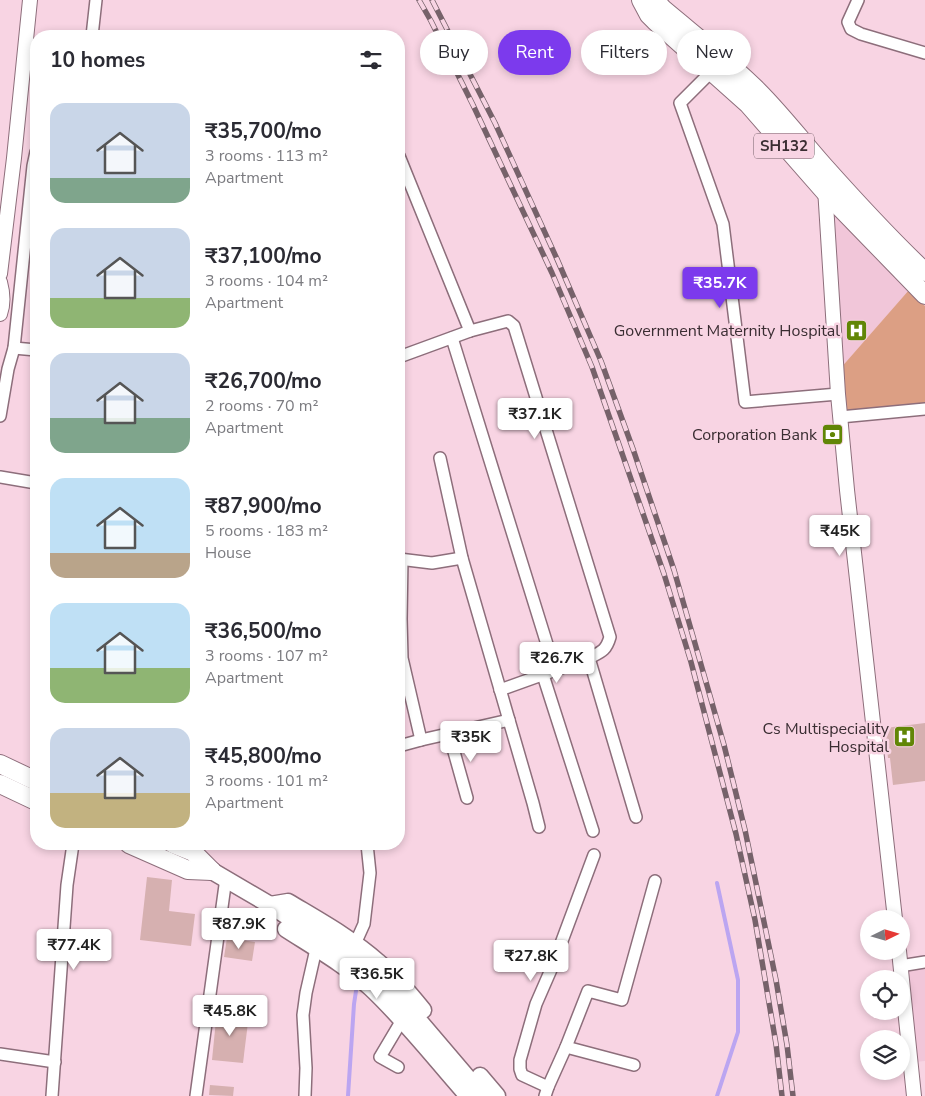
<!DOCTYPE html>
<meta charset="utf-8">
<style>
body{margin:0;font-family:"Nunito Sans",sans-serif;background:#f7f7f7;color:#2b2b33;height:100vh;display:flex;flex-direction:column;font-size:19px;white-space:nowrap}
*{box-sizing:border-box;margin:0}
p{font-size:16px;color:#7c7c81}
.icon{flex:none;width:28px;height:28px;fill:none;stroke:currentColor;stroke-width:2;stroke-linecap:round;stroke-linejoin:round}
.map{position:relative;flex:1;overflow:hidden}
.panel{position:absolute;left:30px;top:30px;width:375px;height:820px;display:flex;flex-direction:column;background:#fff;border-radius:20px;box-shadow:0 2px 8px #0003}
.panel>*{flex:none}
.hud{position:absolute;left:420px;top:30px;width:430px;height:45px;display:flex;gap:10px}
.needle{width:32px;rotate:85deg}
.buttons{position:absolute;left:860px;top:910px;display:grid;gap:10px}
.buttons a{display:grid;place-items:center;width:50px;height:50px;border-radius:50%;background:#fff;box-shadow:0 2px 8px #0003;font-size:25px}
.price{position:absolute;translate:-50% -42px;padding:0 11px;border-radius:5px;background:#fff;color:#222;font-size:16px;line-height:32px;filter:drop-shadow(0 1px 2px #0008)}
.price::after{content:'';position:absolute;left:50%;top:30px;width:15px;height:11px;margin-left:-8px;background:inherit;clip-path:polygon(0 0,100% 0,50% 100%)}
.price.active{background:#7c3aed;color:#fff}
ul{padding:0;list-style:none}
li{display:flex;align-items:center;gap:15px;height:125px;padding:0 20px}
li span{display:grid;place-items:center;flex:none;width:140px;height:100px;border-radius:15px;color:#555}
li>.icon{margin-inline-start:auto}
span .icon{width:60px;height:60px;fill:#fffc;stroke-width:1}
li b{font-size:21px}
h2{display:flex;justify-content:space-between;align-items:center;height:60px;padding:0 20px;font-size:21px}
.pill{padding:0 18px;border-radius:22px;background:#fff;box-shadow:0 2px 8px #0003;font-size:18px;line-height:45px}
.pill.active{background:#7c3aed;color:#fff}
.map>svg:first-child{display:block}
.built{fill:#f1c6d9}
.green{fill:#dc9f84}
.lines{fill:none;stroke-linecap:round;stroke-linejoin:round}
.stream{stroke:#bba5f1;stroke-width:4}
.building{fill:#d6b0b0}
.minor-casing{stroke:#8d6e7b;stroke-width:14}
.tertiary-casing{stroke:#8d6e7b;stroke-width:16}
.secondary-casing{stroke:#8d6e7b;stroke-width:19}
.primary-casing{stroke:#8d6e7b;stroke-width:20}
.minor{stroke:#fff;stroke-width:11}
.tertiary{stroke:#fff;stroke-width:14}
.secondary{stroke:#fff;stroke-width:16}
.primary{stroke:#fff;stroke-width:18}
.rail-casing{stroke:#76626a;stroke-width:5.5}
.rail{stroke:#f8d4e3;stroke-width:4;stroke-dasharray:11;stroke-linecap:butt}
.labels{text-anchor:middle;stroke-width:5;stroke-linejoin:round;paint-order:stroke}
.shield{fill:#f8d4e3;stroke:#735f67;stroke-width:1}
.shield-label{font-size:15px;font-weight:bold;fill:#3a2d32}
.poi-label{font-size:16px;fill:#3a2d32;stroke:#f8d4e3;text-anchor:end}
</style>
<div class="map">
<svg width="925" height="1096" viewBox="0 0 925 1096">
<rect width="100%" height="100%" fill="#f8d4e3"/>
<g class="built">
<path d="M832 212 909 290 839 370Z"/>
<path d="M925 969V1061L915 1062 906 970Z"/>
</g>
<path class="green" d="M909 290 925 306V405L842 413 839 370Z"/>
<g class="lines">
<g class="stream">
<path d="M717 883 738 980V1032L717 1096"/>
<path d="M348 1096 354 1004 356 991"/>
</g>
</g>
<g class="building">
<path d="M925 723V781L893 785 890 758H888L885 728Z"/>
<path d="M147 877 172 880 169 911 195 914 191 946 140 940Z"/>
<path d="M227 938 255 942 252 961 224 957Z"/>
<path d="M217 1010 249 1014 243 1063 212 1060Z"/>
<path d="M210 1085 234 1087 233 1096 209 1095Z"/>
</g>
<g class="lines">
<defs>
<g id="minor">
<path d="M858 0 848 22 851 29 861 34 925 53"/>
<path d="M92 36 96 0"/>
<path d="M711 72 680 103 723 224 745 402 838 394"/>
<path d="M399 156 470 331"/>
<path d="M452 338 555 670"/>
<path d="M14 348 36 350"/>
<path d="M399 357 470 331 508 321 514 326 610 637C606 651 601 652 589 658L500 690"/>
<path d="M0 416 8 369 14 348 33 166 36 152"/>
<path d="M840 417 925 409"/>
<path d="M440 458 462 558 533 803 539 827"/>
<path d="M0 477 36 483"/>
<path d="M399 559 432 563 462 558"/>
<path d="M402 559 401 619 402 658 421 740"/>
<path d="M589 658 636 817"/>
<path d="M543 675 593 831"/>
<path d="M449 734 467 798"/>
<path d="M399 746 421 740 509 720"/>
<path d="M355 944 364 924 370 873 367 844"/>
<path d="M900 966 925 962"/>
<path d="M566 1047 634 1065"/>
<path d="M0 1054 55 1062"/>
<path d="M398 1067 380 1057 402 1020"/>
<path d="M548 1087 522 1075 520 1069V1060L536 1004 553 965 594 855"/>
<path d="M52 1096 67 885 73 844"/>
<path d="M196 1096 226 878"/>
<path d="M305 1096 306 1068 303 1015 306 993 316 949"/>
<path d="M545 1096 548 1087 566 1047 588 991 622 1000 655 881"/>
</g>
<g id="tertiary">
<path d="M825 188 838 394 847 490 895 919"/>
<path d="M0 274 14 158 30 0"/>
<path d="M0 282C3 293 4 303 0 314"/>
<path d="M899 951 914 1096"/>
</g>
<g id="secondary">
<path d="M212 871 270 905 347 955 378 979 409 1009 483 1096"/>
<path d="M270 905 288 902C318 920 351 938 378 962 395 976 409 993 423 1010"/>
<path d="M286 929C314 947 347 966 371 988 406 1021 436 1060 468 1096"/>
<path d="M480 1076 497 1096"/>
</g>
<g id="primary">
<path d="M641 0 649 15 655 21 748 104 825 192 925 295"/>
<path d="M655 0 663 9C695 36 728 61 758 91 781 114 801 140 823 165 856 202 889 238 925 272"/>
<path d="M0 764 36 781"/>
<path d="M0 784 36 801"/>
<path d="M129 844 188 870 212 871"/>
<path d="M173 844 193 852 212 871"/>
</g>
</defs>
<use href="#minor" class="minor-casing"/>
<use href="#tertiary" class="tertiary-casing"/>
<use href="#secondary" class="secondary-casing"/>
<use href="#primary" class="primary-casing"/>
<use href="#minor" class="minor"/>
<use href="#tertiary" class="tertiary"/>
<use href="#secondary" class="secondary"/>
<use href="#primary" class="primary"/>
<defs>
<g id="rail">
<path d="M419 0 431 21 473 105 552 273 592 367 664 574 691 662 736 834 755 920 776 1044 782 1096"/>
<path d="M432 0 495 123 557 259 601 361 633 449 674 570 724 745 745 830 776 980 787 1045 793 1096"/>
</g>
</defs>
<use href="#rail" class="rail-casing"/>
<use href="#rail" class="rail"/>
</g>
<defs>
<symbol id="hospital-square" viewBox="-11 -11 22 22"><rect x="-9" y="-9" width="18" height="18" rx="4" fill="#618606" stroke="#f8d4e3"/><path d="M-5-5h3v3.5h4V-5h3V5h-3V1.5h-4V5h-3Z" fill="#fff"/></symbol>
<symbol id="bank-square" viewBox="-11 -11 22 22"><rect x="-9" y="-9" width="18" height="18" rx="4" fill="#618606" stroke="#f8d4e3"/><path d="M-6-4H6V4H-6ZM0-2.3a2.3 2.3 0 1 0 0 4.6a2.3 2.3 0 1 0 0-4.6Z" fill="#fff"/></symbol>
</defs>
<g fill-rule="evenodd">
<use href="#hospital-square" x="844" y="318" width="25" height="25"/>
<use href="#bank-square" x="820" y="422" width="25" height="25"/>
<use href="#hospital-square" x="892" y="724" width="25" height="25"/>
</g>
<g class="labels">
<rect class="shield" x="754" y="133.5" width="60" height="25" rx="4"/>
<g class="shield-label">
<text x="784" y="151">SH132</text>
</g>
<g class="poi-label">
<text x="840" y="336">Government Maternity Hospital</text>
<text x="817" y="440">Corporation Bank</text>
<text x="889" y="734">Cs Multispeciality<tspan x="889" dy="18">Hospital</tspan></text>
</g>
</g>
</svg>
<div class="buttons">
<a><svg class="needle" viewBox="-14 -14 28 28"><path d="M0-13l5 13h-10z" fill="#e53935"/><path d="M0 13l5-13h-10z" fill="#7c7c81"/></svg></a>
<a><svg class="icon" aria-label="locate" viewBox="0 0 24 24"><circle cx="12" cy="12" r="6"/><path d="M12 2v4M12 18v4M2 12h4M18 12h4"/></svg></a>
<a><svg class="icon" aria-label="layers" viewBox="0 0 24 24"><path d="M12 4l9 5-9 5-9-5zM3 14l9 5 9-5"/></svg></a>
</div>
<b class="price active" style="left:720px;top:309px">₹35.7K</b>
<b class="price" style="left:535px;top:440px">₹37.1K</b>
<b class="price" style="left:840px;top:557px">₹45K</b>
<b class="price" style="left:557px;top:684px">₹26.7K</b>
<b class="price" style="left:471px;top:763px">₹35K</b>
<b class="price" style="left:239px;top:950px">₹87.9K</b>
<b class="price" style="left:74px;top:971px">₹77.4K</b>
<b class="price" style="left:531px;top:982px">₹27.8K</b>
<b class="price" style="left:377px;top:1000px">₹36.5K</b>
<b class="price" style="left:230px;top:1037px">₹45.8K</b>
<div class="hud">
<a class="pill">Buy</a>
<a class="pill active">Rent</a>
<a class="pill">Filters</a>
<a class="pill">New</a>
</div>
<section class="panel">
<h2>10 homes<svg class="icon" aria-label="filters" viewBox="0 0 24 24"><path d="M4 7h16M4 17h16"/><circle cx="9" cy="7" r="2"/><circle cx="15" cy="17" r="2"/></svg></h2>
<ul>
<li><span style="background:linear-gradient(#c9d6e8 75%,#7fa58c 0)"><svg class="icon" aria-label="home" viewBox="0 0 24 24"><path d="M3 11l9-7 9 7M6 9v11h12V9"/></svg></span><div><b>₹35,700/mo</b><p>3 rooms · 113 m²</p><p>Apartment</p></div></li>
<li><span style="background:linear-gradient(#c9d6e8 70%,#8fb573 0)"><svg class="icon" aria-label="home" viewBox="0 0 24 24"><path d="M3 11l9-7 9 7M6 9v11h12V9"/></svg></span><div><b>₹37,100/mo</b><p>3 rooms · 104 m²</p><p>Apartment</p></div></li>
<li><span style="background:linear-gradient(#c9d6e8 65%,#7fa58c 0)"><svg class="icon" aria-label="home" viewBox="0 0 24 24"><path d="M3 11l9-7 9 7M6 9v11h12V9"/></svg></span><div><b>₹26,700/mo</b><p>2 rooms · 70 m²</p><p>Apartment</p></div></li>
<li><span style="background:linear-gradient(#bfe0f5 75%,#b9a48a 0)"><svg class="icon" aria-label="home" viewBox="0 0 24 24"><path d="M3 11l9-7 9 7M6 9v11h12V9"/></svg></span><div><b>₹87,900/mo</b><p>5 rooms · 183 m²</p><p>House</p></div></li>
<li><span style="background:linear-gradient(#bfe0f5 65%,#8fb573 0)"><svg class="icon" aria-label="home" viewBox="0 0 24 24"><path d="M3 11l9-7 9 7M6 9v11h12V9"/></svg></span><div><b>₹36,500/mo</b><p>3 rooms · 107 m²</p><p>Apartment</p></div></li>
<li><span style="background:linear-gradient(#c9d6e8 65%,#c2b280 0)"><svg class="icon" aria-label="home" viewBox="0 0 24 24"><path d="M3 11l9-7 9 7M6 9v11h12V9"/></svg></span><div><b>₹45,800/mo</b><p>3 rooms · 101 m²</p><p>Apartment</p></div></li>
</ul>
</section>
</div>
